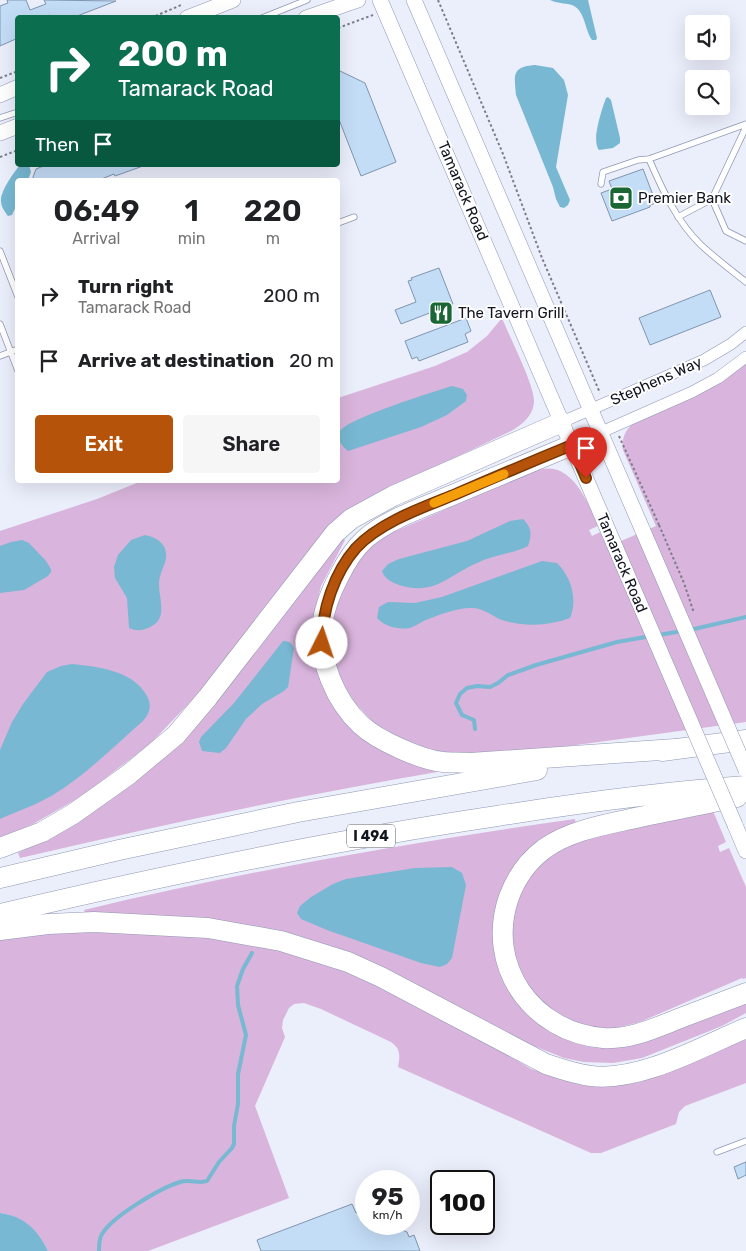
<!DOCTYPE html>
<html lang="en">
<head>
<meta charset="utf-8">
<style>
	:root { --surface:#fff; --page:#f6f6f6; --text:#202124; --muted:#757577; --accent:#b45309 }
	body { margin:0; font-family:Rubik,sans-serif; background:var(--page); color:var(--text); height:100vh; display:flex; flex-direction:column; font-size:19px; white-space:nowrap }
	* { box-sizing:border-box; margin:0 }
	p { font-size:16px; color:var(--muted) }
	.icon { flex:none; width:28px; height:28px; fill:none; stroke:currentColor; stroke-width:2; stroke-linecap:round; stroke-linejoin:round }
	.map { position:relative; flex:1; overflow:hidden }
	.panel { position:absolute; left:15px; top:178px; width:325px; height:305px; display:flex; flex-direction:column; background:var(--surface); border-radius:5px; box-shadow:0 5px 20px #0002 }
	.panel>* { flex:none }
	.guide { position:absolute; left:15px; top:15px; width:325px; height:152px; border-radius:5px; box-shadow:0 5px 20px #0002; background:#0b6e4f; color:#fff; overflow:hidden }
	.fabs { position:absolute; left:685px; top:15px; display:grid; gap:10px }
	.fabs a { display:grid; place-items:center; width:45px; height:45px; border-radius:5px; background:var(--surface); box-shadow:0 5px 20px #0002; font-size:25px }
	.speed { position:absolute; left:355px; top:1170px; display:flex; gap:10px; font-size:25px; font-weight:700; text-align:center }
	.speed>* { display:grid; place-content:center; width:65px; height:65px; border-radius:50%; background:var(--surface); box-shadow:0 5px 20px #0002; line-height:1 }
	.speed small { font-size:12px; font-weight:400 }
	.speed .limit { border:2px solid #111; border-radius:8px; background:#fff; color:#111 }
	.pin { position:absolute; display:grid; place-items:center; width:42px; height:42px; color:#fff; margin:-51px -21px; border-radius:50% 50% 50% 0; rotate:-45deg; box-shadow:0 0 5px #0007 }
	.pin .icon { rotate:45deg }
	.me { position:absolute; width:55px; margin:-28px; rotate:4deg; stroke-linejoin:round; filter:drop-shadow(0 0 4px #0008) }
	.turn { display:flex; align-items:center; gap:18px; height:105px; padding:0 20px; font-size:22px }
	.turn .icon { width:65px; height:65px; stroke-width:2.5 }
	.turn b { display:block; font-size:35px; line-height:42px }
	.then { display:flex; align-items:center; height:48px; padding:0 20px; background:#0003; gap:10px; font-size:19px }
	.eta { display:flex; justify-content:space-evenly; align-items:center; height:85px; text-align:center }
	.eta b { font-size:30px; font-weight:600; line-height:35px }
	.cta { display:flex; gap:10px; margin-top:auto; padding:10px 20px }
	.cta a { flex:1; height:58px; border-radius:5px; background:var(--accent); color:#fff; font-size:20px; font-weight:600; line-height:58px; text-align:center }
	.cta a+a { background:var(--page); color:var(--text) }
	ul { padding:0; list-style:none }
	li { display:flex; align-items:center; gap:15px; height:65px; padding:0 20px }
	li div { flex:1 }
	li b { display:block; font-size:19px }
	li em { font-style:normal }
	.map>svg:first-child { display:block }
	.green { fill:#d9b4dc }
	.water { fill:#78b8d2 }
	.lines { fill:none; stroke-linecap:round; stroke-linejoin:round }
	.stream { stroke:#78b8d2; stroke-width:4 }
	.building { fill:#c4ddf7; stroke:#7f96ae }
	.lane-casing { stroke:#9097b4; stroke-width:7 }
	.street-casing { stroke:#9097b4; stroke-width:12 }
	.secondary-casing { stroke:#9097b4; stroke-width:16 }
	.highway-casing { stroke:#9097b4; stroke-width:21 }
	.path { stroke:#7b7e8a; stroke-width:2; stroke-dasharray:2.5 2.5; stroke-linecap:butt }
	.lane { stroke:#fff; stroke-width:5.5 }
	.street { stroke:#fff; stroke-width:11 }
	.secondary { stroke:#fff; stroke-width:15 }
	.highway { stroke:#fff; stroke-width:20 }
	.secondary-bridge-casing { stroke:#9097b4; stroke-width:16; stroke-linecap:butt }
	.path-bridge { stroke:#7b7e8a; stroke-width:2; stroke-dasharray:2.5 2.5; stroke-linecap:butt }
	.secondary-bridge { stroke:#fff; stroke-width:15 }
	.route-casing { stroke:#753606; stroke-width:12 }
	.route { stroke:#b45309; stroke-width:9 }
	.slow { stroke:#f59e0b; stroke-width:9 }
	.labels { text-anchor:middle; stroke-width:4; stroke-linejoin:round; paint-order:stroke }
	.shield { fill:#fff; stroke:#595a62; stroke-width:1 }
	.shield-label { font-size:14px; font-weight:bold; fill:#12141f }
	.street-label { font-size:15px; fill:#12141f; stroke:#fff }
	.poi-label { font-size:15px; fill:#12141f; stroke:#fff; text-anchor:start }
</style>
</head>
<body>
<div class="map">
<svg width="746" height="1251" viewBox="0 0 746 1251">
	<rect width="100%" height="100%" fill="#ebeefb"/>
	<path class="green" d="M502 318C509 336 535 386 534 402 533 415 524 423 513 430L410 479 314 544 196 696 150 744 82 796 33 824 0 838V531L97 499 144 480H338V398L435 366 467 352 487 336Z
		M746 364V722L510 754 473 755 443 752 423 747 399 737 374 723 355 703 343 684 334 662 330 629 348 568 382 537 527 474C536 471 544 467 554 469 577 474 590 507 598 526L589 530 592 536 600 532 607 547 656 526 623 450C621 438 626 429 635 422L724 380Z
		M341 536 345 540 321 586 313 620 330 693 443 771C301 795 160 825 20 858L18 853 37 843 116 792Z
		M713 811 726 842 718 846 720 852 729 848 746 887V978L743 979 742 978 640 1022 616 1028H600L581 1025 553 1012 524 983 510 941 516 896 540 863 574 841Z
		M575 819 576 825 539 845 496 949 577 1042 746 1003V1013L722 1026 642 1058 613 1063 584 1062 564 1058 502 1033 358 963 86 915 84 910C246 871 410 842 575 819Z
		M98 929 254 942 345 969 480 1038 531 1069 572 1082 623 1085 640 1082 666 1073 746 1039V1083L685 1106 679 1112 676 1124 601 1153H591L398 1067C400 1056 401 1049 391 1042L321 1009 304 1003 294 1004 289 1008 283 1020 282 1028 285 1037 255 1106 289 1198 148 1251H48C37 1230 23 1216 0 1213V936Z"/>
	<path class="water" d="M550 0H588L597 38 596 40H592C585 30 585 12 574 6 569 3 558 4 550 0Z
		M535 65 553 68 564 80 568 95 556 167 570 200 568 205 564 208 560 207 556 199 553 187 516 95C514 74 512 67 535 65Z
		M608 97 611 100 620 138V143L613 148 599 150C591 141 602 109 606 98Z
		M20 165H29L31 172 28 180H18L17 204 12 215 8 216C5 212 1 207 1 201 0 192 14 172 20 165Z
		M452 386 463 389 467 395 466 401 447 415 421 427 348 451C342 446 336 439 340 431 349 418 433 392 452 386Z
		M523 519C532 528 532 534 528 546 512 554 493 555 477 563 447 576 435 596 399 585 391 582 385 579 382 571L388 564 399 559 467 541 510 521Z
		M145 535C156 537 168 544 166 558 165 566 159 574 159 584 159 601 169 620 148 628 141 631 136 631 129 628L127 598 115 578 114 567 118 555 131 540Z
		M22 540 29 543 46 561 51 569V572L48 576 24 590 0 593V546L11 542Z
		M542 561 557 563C571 576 578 600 570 618 548 626 525 627 502 620 492 616 482 607 470 608 456 608 439 615 426 620 420 622 415 627 409 628 398 630 384 626 377 618L379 607 388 602 415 603 442 597Z
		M283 641C289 641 291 642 294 648L288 687 284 691 262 704 246 719 226 748 220 753 202 751 199 742 201 737 234 703Z
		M72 664C98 667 133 670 147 696 152 705 150 713 143 721 114 746 86 775 53 795 36 805 18 811 0 819V750L12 722 23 704 47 672 61 666Z
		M452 867 462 873 466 885 452 958 447 964 440 967 421 963 327 930 301 919 297 913 300 906 311 897 333 884 346 879 415 868Z
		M0 1213C24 1216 38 1230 48 1251H0Z"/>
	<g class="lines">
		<path class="stream" d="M690 630 746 617
			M658 635 683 631
			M475 729 474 720 462 715 456 703 460 694 467 688 477 686 490 687 498 683 508 675 536 665 617 642 651 636
			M99 1251C99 1246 99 1241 101 1236 110 1217 161 1188 180 1182 190 1179 199 1184 207 1181L219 1162 232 1148 234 1144V1126L238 1104V1074L246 1035 238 1005 237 986 243 969 252 953"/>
	</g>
	<path class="building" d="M7 0H26L30 10 46 4 44 0 116 1 72 18H51L50 15 42 18H18V38L0 46V6L8 3Z
		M338 70 365 83 396 162 361 176 338 117Z
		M46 165H143V166L115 176 114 174 99 180H32L36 169Z
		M643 169 656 203 650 205V207L612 221 601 193 612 189 609 181Z
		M439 268 453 304 401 324 395 310 416 302 408 281 412 280 411 278Z
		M710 290 721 317 650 345 639 318Z
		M466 318 471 331 465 334 468 342 419 361 417 357 412 359 405 341Z
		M746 1162V1175L738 1179 734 1167Z
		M352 1204 356 1213 360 1211 366 1214V1224H389L407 1232 409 1237 414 1235 420 1251H261L257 1240Z"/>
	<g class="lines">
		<g class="lane-casing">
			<path id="lane" d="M262 18 307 0
				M0 118 18 112
				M649 159C662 189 677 222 701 245 715 258 731 270 746 282
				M601 184 603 172 638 160 649 159 746 124
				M712 199 746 127
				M678 217 712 199 726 231 746 241
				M338 223 354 217
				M0 251 18 297
				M0 324 18 371
				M0 356 18 349
				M717 1152 746 1141"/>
		</g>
		<g class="street-casing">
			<path id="street" d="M562 422 704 360 731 344 746 332
				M572 445 692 392 718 378 746 357"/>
		</g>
		<g class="secondary-casing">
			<path id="secondary" d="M380 0 614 544
				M414 0 643 531
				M187 18 233 0
				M306 18 358 0
				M0 95 18 87
				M0 133 18 126
				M735 825 746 851"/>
		</g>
		<g class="highway-casing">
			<path id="highway" d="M572 445C531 462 490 479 450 496 422 508 388 519 365 539 354 549 346 562 339 576 331 591 324 609 322 626 318 660 336 702 361 725 377 740 421 760 443 762 452 763 461 762 470 763L675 749
				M662 751 746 740
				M737 797C700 805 662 812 626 820 598 826 568 832 544 849 528 861 516 878 509 897 485 965 532 1032 603 1038 631 1040 657 1027 683 1017 704 1009 725 1001 746 993
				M0 848 42 832 73 814 128 775 176 735 208 697 335 533 351 519 393 496 562 422
				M0 878 119 850 298 812 537 770
				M0 914C165 875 329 841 497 816 579 803 662 792 746 786
				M0 930 48 924 94 922 208 928 281 941 348 962 381 977 546 1064C561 1069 575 1074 591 1076 640 1082 701 1047 746 1028"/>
		</g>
		<path class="path" d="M438 0 503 154 542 258 600 393
			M151 18 181 5
			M338 28 373 15
			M0 78 18 71
			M0 157 18 150
			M619 436 659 525"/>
		<use href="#lane" class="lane"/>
		<use href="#street" class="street"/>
		<use href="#secondary" class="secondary"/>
		<use href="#highway" class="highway"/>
		<g class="secondary-bridge-casing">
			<path id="secondary-bridge" d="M643 531 746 770
				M614 544 735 825"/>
		</g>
		<path class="path-bridge" d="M659 525 684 583 694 613"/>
		<use href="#secondary-bridge" class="secondary-bridge"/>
	</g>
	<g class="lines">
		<g class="route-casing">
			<path id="route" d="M322 643C322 610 334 573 356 548 380 522 424 507 456 494 495 477 533 461 572 445L586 478"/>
		</g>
		<use href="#route" class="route"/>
		<path class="slow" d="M434 503 504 474"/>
	</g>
	<defs>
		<g id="bank-square" transform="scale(1.25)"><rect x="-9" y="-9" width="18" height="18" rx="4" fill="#1a6634" stroke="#fff"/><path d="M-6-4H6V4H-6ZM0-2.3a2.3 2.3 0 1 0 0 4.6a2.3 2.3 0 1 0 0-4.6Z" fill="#fff"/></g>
		<g id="restaurant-square" transform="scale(1.25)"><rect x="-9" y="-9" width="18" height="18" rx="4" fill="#1a6634" stroke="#fff"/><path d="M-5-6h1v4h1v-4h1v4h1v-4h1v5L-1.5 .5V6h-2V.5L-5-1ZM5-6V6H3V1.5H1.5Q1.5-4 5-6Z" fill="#fff"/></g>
	</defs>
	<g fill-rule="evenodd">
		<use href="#bank-square" x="621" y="198"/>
		<use href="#restaurant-square" x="441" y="313"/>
	</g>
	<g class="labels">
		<rect class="shield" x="347" y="824.5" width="48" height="23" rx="4"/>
		<g class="shield-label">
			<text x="371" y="841">I 494</text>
		</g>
		<g class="street-label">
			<text transform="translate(463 191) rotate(67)" y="5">Tamarack Road</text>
			<text transform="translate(656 381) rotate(-24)" y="5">Stephens Way</text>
			<text transform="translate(622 563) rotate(67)" y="5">Tamarack Road</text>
		</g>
		<g class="poi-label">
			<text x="638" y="203">Premier Bank</text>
			<text x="458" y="318">The Tavern Grill</text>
		</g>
	</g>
</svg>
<div class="fabs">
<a><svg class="icon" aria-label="sound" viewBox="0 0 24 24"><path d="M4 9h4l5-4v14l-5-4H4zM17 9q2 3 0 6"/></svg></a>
<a><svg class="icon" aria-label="search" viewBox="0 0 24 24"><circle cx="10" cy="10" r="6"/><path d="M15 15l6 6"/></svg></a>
</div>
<div class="speed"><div>95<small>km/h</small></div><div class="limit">100</div></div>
<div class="pin" style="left:586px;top:478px;background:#d93025"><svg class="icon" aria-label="arrive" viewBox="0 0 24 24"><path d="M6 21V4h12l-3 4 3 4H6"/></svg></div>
<svg class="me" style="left:322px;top:643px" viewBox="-20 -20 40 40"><circle r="19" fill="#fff"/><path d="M0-13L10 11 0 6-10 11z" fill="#b45309"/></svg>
<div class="guide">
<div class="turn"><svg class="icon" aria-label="right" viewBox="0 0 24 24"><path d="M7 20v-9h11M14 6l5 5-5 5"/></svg><div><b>200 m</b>Tamarack Road</div></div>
<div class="then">Then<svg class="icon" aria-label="arrive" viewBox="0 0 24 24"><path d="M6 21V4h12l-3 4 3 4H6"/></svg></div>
</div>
<section class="panel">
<div class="eta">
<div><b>06:49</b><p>Arrival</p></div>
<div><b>1</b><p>min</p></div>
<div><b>220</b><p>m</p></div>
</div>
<ul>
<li><svg class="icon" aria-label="right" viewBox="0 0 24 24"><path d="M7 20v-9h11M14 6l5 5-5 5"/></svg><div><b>Turn right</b><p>Tamarack Road</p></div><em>200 m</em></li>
<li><svg class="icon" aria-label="arrive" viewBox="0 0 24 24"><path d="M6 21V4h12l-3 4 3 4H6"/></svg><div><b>Arrive at destination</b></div><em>20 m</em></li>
</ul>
<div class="cta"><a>Exit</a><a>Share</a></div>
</section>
</div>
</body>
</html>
